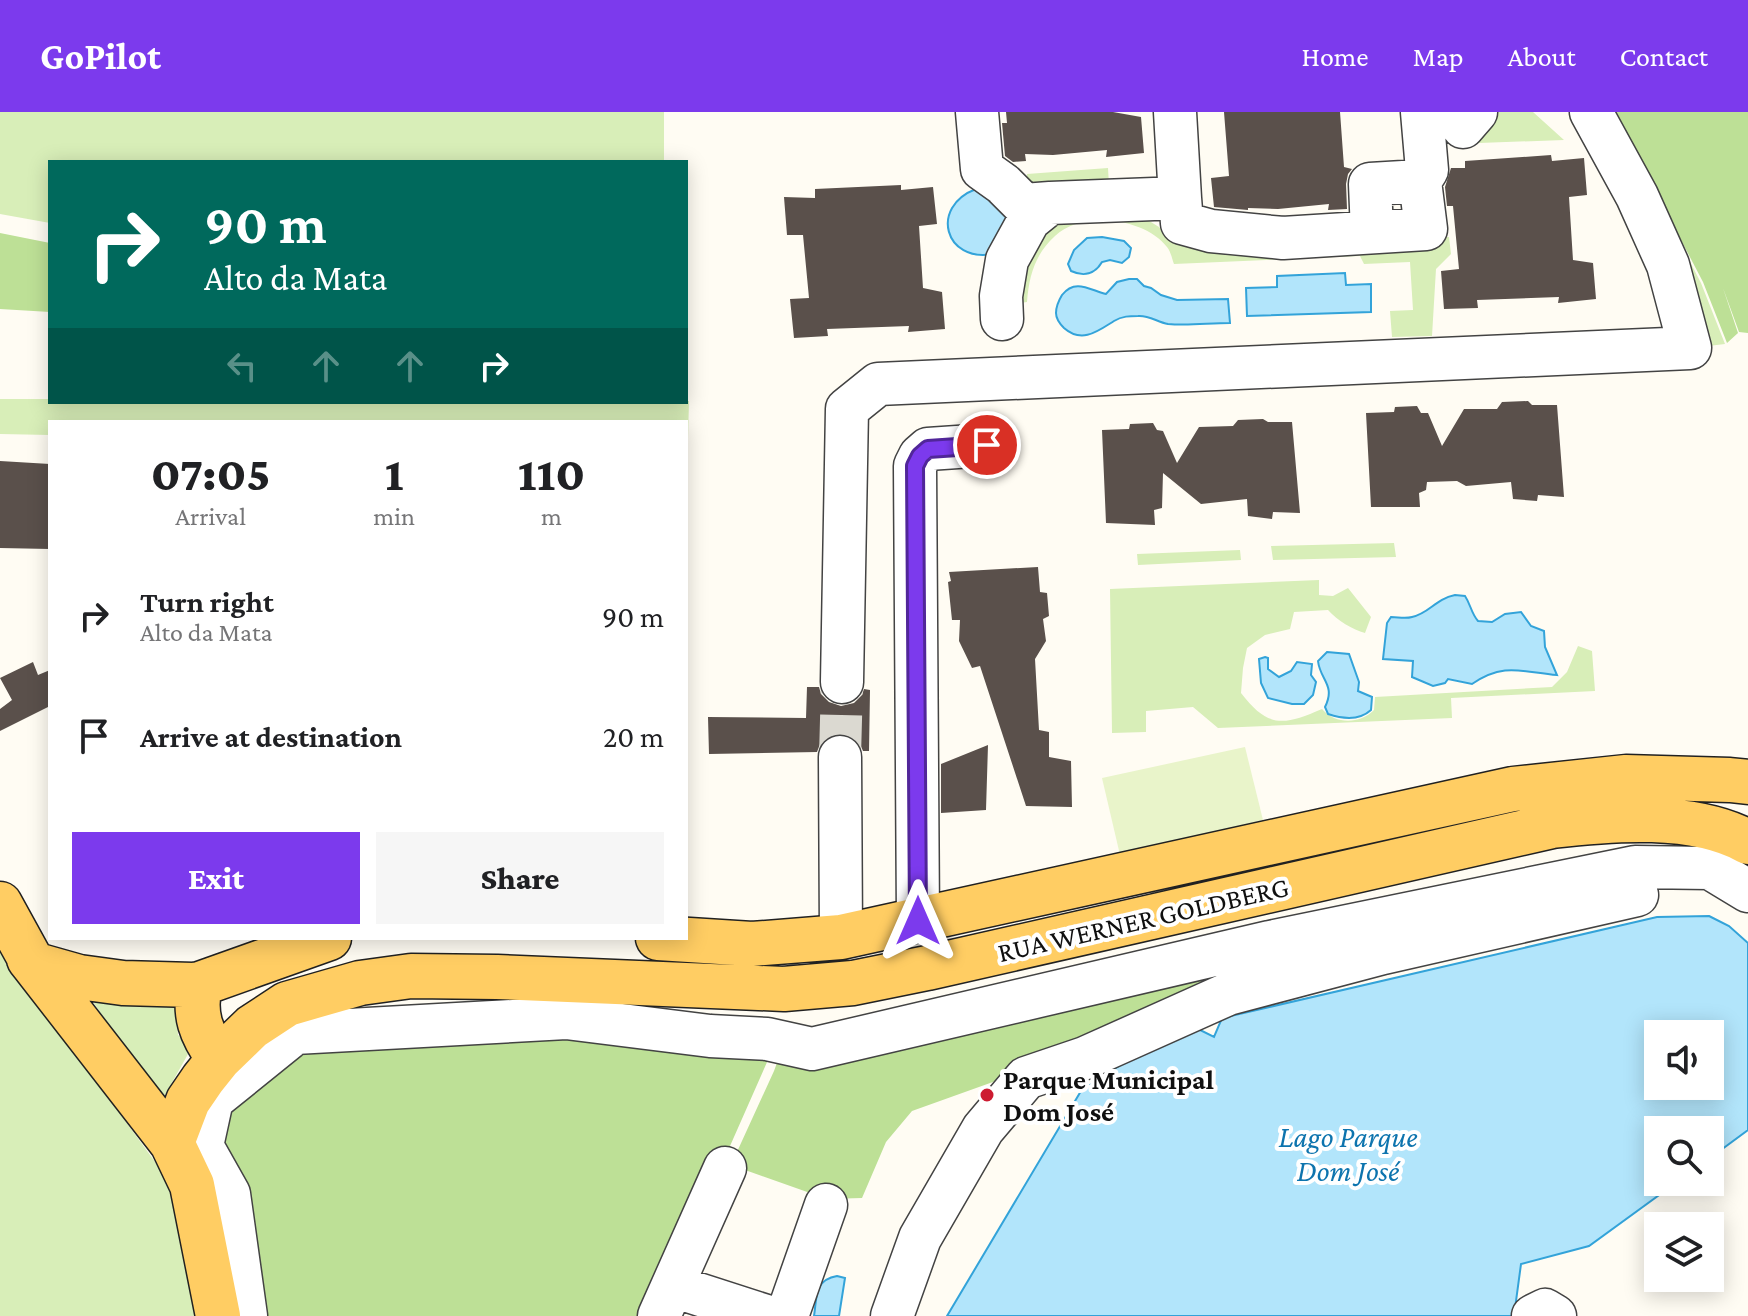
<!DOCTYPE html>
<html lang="en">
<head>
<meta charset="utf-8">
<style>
	:root { --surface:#fff; --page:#f6f6f6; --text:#202124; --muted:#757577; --accent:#7c3aed }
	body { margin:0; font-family:"Crimson Pro",serif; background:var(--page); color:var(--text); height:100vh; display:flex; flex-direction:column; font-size:30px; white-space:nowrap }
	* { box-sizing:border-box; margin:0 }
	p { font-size:26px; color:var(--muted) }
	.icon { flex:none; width:44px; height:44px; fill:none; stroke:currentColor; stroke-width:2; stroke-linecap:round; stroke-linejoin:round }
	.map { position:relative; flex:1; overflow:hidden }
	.details { position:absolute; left:48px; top:308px; width:640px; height:520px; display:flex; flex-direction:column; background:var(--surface); border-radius:0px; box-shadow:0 4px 20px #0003 }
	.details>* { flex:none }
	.top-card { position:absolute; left:48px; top:48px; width:640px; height:244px; border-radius:0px; box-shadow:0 4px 20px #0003; background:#00695c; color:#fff; overflow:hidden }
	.controls { position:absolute; left:1644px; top:908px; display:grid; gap:16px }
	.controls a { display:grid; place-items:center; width:80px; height:80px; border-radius:0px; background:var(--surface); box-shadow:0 4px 20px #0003; font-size:40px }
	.pin { position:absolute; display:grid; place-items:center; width:68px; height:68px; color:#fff; margin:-34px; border:4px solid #fff; border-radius:50%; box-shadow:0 2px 8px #0007 }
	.me { position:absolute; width:88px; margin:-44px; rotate:0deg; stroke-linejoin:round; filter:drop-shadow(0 0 6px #0008) }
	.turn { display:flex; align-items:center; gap:28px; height:168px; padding:0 24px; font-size:36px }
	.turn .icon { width:104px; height:104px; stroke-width:2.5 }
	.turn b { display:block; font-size:56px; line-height:68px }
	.lanes { display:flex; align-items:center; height:76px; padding:0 24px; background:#0003; justify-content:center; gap:40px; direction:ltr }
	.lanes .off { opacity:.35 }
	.eta { display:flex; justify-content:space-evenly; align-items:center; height:136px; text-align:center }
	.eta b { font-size:48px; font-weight:800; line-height:56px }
	.action { display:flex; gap:16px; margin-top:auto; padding:16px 24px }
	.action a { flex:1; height:92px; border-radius:0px; background:var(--accent); color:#fff; font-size:32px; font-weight:800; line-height:92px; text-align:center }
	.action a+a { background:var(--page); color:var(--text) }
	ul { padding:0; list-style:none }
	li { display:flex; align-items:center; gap:24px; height:120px; padding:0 24px }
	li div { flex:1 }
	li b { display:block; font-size:30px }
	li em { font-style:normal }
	header { display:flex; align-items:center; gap:48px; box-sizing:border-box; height:112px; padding:0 40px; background:var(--accent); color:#fff }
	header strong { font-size:38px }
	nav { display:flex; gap:44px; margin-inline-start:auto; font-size:28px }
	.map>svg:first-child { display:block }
	.green { fill:#d8eeb8 }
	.forest { fill:#bde096 }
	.pitch { fill:#e9f4ca }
	.water { fill:#b2e5fb; stroke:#33a3d9; stroke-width:2; fill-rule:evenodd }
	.building { fill:#5a504b }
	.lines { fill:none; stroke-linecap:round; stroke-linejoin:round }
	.minor-tunnel { stroke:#dbd9d1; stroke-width:42; stroke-dasharray:42 21; stroke-linecap:butt }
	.minor-casing { stroke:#434343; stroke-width:45 }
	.major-casing { stroke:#212121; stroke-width:47 }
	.minor { stroke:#fff; stroke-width:42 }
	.major { stroke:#ffcd63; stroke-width:44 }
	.route-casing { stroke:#51269a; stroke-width:20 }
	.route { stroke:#7c3aed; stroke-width:14 }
	.poi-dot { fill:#cd1b31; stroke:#fff; stroke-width:3 }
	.labels { text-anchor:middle; stroke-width:8; stroke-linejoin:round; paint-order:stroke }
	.street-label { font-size:28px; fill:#101010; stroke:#fff }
	.poi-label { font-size:28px; font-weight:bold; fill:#101010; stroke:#fff; text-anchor:start }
	.water-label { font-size:30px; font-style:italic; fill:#0d74ae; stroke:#fff }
</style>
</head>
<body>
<header>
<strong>GoPilot</strong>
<nav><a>Home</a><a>Map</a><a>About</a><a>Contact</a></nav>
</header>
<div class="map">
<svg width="1748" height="1204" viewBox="0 0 1748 1204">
	<rect width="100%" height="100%" fill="#fffcf3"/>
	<path class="green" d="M0 0H664V50H50V111L0 102Z
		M1479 0H1533L1564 28 1452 32Z
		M1108 56 1109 73 1027 79V62Z
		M1133 99 1159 115 1179 133 1449 125 1451 142 1436 157 1432 224 1392 225 1390 199 1413 198 1410 150 1364 152 1360 144 1174 152C1172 147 1171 140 1167 135 1145 106 1082 98 1055 124 1035 142 1029 164 1027 190L1014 192 1025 147 1042 123 1065 104Z
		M1672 115 1701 171 1725 232 1692 236Z
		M0 287H50V290L689 289 688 327H686V310H50V323L0 322Z
		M1394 431 1396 445 1273 448 1271 434Z
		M1240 438 1241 448 1138 453 1137 442Z
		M1319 468V483L1333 484 1348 476 1371 505 1365 521C1353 518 1337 508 1328 498L1294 500 1290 517 1265 523 1247 536 1243 556 1241 581C1268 616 1283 614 1322 597 1336 613 1360 612 1374 598L1375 585 1552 575 1567 560 1578 534 1592 539 1595 579 1451 586 1452 606 1218 616 1193 595 1146 599V620L1112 621 1110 477Z
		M0 831 102 977 185 1091 202 1204H0Z
		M89 884 176 892 178 923 192 935 161 990Z"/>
	<path class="forest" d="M1614 0H1748V221L1739 220 1723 176 1738 221 1727 231 1703 170Z
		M0 121 50 131V200L0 197Z
		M1626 765 1026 958 912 999 886 1030 862 1086 827 1087 731 1053 774 959 782 937Z
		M566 910 775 932 655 1204H250L215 991 297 926Z"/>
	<path class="pitch" d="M1245 635 1263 708 1120 743 1102 666Z"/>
	<path class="water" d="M976 77 1013 99 993 142C945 151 929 95 976 77Z
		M1102 125 1124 129 1131 136 1129 145 1122 151 1110 148 1102 150C1095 162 1084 165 1071 159L1068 152 1074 138 1087 126Z
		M1345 161 1346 173 1371 172V200L1247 204 1246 176 1277 175V164Z
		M1129 167H1137L1144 174 1151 176 1161 183 1177 188 1228 187 1230 211C1209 211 1188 214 1168 212 1157 210 1149 203 1138 204 1130 204 1122 204 1114 209 1098 219 1082 232 1064 216 1060 212 1056 207 1056 201 1056 195 1059 188 1062 183 1075 166 1090 178 1106 182L1117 170Z
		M1455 483 1465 484C1471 493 1471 501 1478 509L1492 510 1505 502 1521 500 1531 514 1544 519 1545 535 1557 563C1522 560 1504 550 1472 572L1448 567 1445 571 1433 574 1412 565 1413 549 1383 547 1387 511 1391 505C1398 505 1405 507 1412 505 1430 501 1435 487 1455 483Z
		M1327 540 1349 542 1359 570 1358 579 1372 585 1371 598C1359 609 1343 607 1328 602L1325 595C1336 573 1320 568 1318 549Z
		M1265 545 1268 546V557L1279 565 1291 559 1297 550 1312 552 1311 563 1316 570 1313 583 1304 592H1292L1268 586 1261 571 1259 547Z
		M1709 804 1729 814 1748 831V1018L1710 1046V1018H1658V1070H1677L1589 1134 1521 1152 1514 1204H947L1081 979 1134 944 1190 913 1214 925 1222 906 1657 805ZM1658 922H1710V974H1658Z
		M837 1164 845 1166 839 1204H814C817 1185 814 1168 837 1164Z"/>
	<path class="building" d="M1006 0H1113L1141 5 1144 41 1106 45 1107 38 1053 43 1025 42 1026 49 1013 50 1005 44 1002 11H1007Z
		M1224 0H1340L1344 55 1352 57 1348 62 1346 72 1347 97 1328 98 1329 92 1278 97 1248 96V98L1214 95 1211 66 1229 64Z
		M1551 43 1552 49 1584 46 1587 83 1569 85 1573 148 1593 151 1596 187 1558 191 1559 185 1477 188 1478 196 1444 197 1441 159 1459 157 1453 94H1447L1445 75 1451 56H1465V49Z
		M901 73V78L933 75 937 112 919 114 923 176 942 180 945 217 908 220 909 214 827 217 828 224 794 226 790 187 809 186 803 123H787L784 85 815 86V77Z
		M1528 289 1532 293H1557L1564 385 1538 383 1537 389 1513 387 1511 370 1466 374 1457 369 1427 370 1426 378 1419 381 1420 395H1371L1366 301 1394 300 1395 295 1417 294 1421 301H1428L1442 334 1464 297H1497L1502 290Z
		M1263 307 1268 310H1292L1300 401 1273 400 1272 407 1248 404 1247 387 1201 392 1163 361 1162 396 1154 398 1155 413 1106 411 1102 318 1129 317 1130 312 1153 311 1157 318 1163 319 1177 351 1199 315 1233 314 1238 308Z
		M0 349 50 352V437L0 436Z
		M1038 455 1040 480 1047 481 1049 504 1043 507 1046 529 1035 547 1039 618 1049 620V645L1071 649 1072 695 1026 694 980 554 972 556 959 529 960 508H952L948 470 951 469 949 460Z
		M33 550 38 563 50 558V594L0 619V597L12 588 0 566Z
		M807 575H819L821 582 829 590 841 594 854 591 862 583 864 577 870 578 869 639H863L860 632 852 625 839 621 827 625 820 632 817 640 709 642 708 605 806 606Z
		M988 633 986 698 941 701V652Z"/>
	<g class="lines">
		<path class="minor-tunnel" d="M840 645 842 570"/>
		<g class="minor-casing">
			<path id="minor" d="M977 0 982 57 1003 72 1024 93 1050 91
				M1460 0 1463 15 1476 0
				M1180 86 1182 111 1211 119 1283 126 1426 117 1420 69 1427 58 1422 0
				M1372 120 1370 72 1420 69
				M1002 207 1001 184 1007 148 1029 108 1050 91 1180 86 1175 0
				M842 570 847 297 878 272 1690 236 1668 153 1637 84 1591 0
				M840 645 841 825
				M918 809 915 354 920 344 928 337 987 333
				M673 1174 766 1204
				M246 1204 229 1082 202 1034 212 988 295 921 566 906 710 924 767 927 812 937 1270 830 1635 755 1710 756 1748 779
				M659 1204 725 1056
				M787 1204 826 1093
				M892 1204 920 1126 983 1017 1026 966 1085 946 1228 882 1383 841 1637 783
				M1533 1204 1545 1198 1555 1204"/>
		</g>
		<g class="major-casing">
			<path id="major" d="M0 792 33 852 172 1031 192 1073 218 1204
				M658 826 752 832 841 825 1513 677 1626 665 1730 668 1748 670
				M29 847 33 852 79 865 123 871 193 873 200 872 329 826
				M200 872C193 903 201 922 219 947
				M172 1031 188 989 203 967 219 947 252 915 287 892 360 871 411 864 497 865 784 877 853 871 927 856 1552 714C1612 707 1694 700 1748 730"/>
		</g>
		<use href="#minor" class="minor"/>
		<use href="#major" class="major"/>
	</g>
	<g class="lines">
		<g class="route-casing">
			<path id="route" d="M918 809 915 354 920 344 928 337 987 333"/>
		</g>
		<use href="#route" class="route"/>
	</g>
	<circle class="poi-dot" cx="987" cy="983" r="8"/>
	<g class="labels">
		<g class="street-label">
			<text transform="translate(1143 807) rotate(-13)" y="10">RUA WERNER GOLDBERG</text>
		</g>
		<g class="poi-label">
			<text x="1003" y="977">Parque Municipal<tspan x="1003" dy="32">Dom José</tspan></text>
		</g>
		<g class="water-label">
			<text x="1348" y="1035">Lago Parque<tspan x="1348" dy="34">Dom José</tspan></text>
		</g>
	</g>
</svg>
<div class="controls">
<a><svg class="icon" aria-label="sound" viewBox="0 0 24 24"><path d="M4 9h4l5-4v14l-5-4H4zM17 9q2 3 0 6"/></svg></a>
<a><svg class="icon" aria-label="search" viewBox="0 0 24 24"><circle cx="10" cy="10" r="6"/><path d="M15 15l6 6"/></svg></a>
<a><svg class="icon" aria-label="layers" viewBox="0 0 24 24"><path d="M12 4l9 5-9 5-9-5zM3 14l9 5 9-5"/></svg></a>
</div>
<div class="pin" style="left:987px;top:333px;background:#d93025"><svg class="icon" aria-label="arrive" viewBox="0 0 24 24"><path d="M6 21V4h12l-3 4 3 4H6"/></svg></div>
<svg class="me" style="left:918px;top:809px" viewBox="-20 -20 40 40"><path d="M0-17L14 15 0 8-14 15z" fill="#7c3aed" stroke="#fff" stroke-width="4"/></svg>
<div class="top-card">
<div class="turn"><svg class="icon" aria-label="right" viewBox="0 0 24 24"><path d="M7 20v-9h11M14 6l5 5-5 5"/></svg><div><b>90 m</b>Alto da Mata</div></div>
<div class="lanes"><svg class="icon off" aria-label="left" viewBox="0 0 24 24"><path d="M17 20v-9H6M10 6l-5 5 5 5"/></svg><svg class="icon off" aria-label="ahead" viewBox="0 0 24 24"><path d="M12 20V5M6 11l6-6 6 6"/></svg><svg class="icon off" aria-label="ahead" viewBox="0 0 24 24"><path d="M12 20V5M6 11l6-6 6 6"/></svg><svg class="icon" aria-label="right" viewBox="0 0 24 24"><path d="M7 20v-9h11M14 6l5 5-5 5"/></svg></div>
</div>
<section class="details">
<div class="eta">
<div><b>07:05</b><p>Arrival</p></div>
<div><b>1</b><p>min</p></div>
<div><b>110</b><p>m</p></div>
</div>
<ul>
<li><svg class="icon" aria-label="right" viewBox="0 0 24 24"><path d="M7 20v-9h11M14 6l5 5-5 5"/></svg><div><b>Turn right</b><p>Alto da Mata</p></div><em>90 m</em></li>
<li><svg class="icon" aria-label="arrive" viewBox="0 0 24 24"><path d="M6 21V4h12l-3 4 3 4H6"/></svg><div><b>Arrive at destination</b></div><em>20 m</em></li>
</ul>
<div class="action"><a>Exit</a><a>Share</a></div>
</section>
</div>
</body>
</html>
